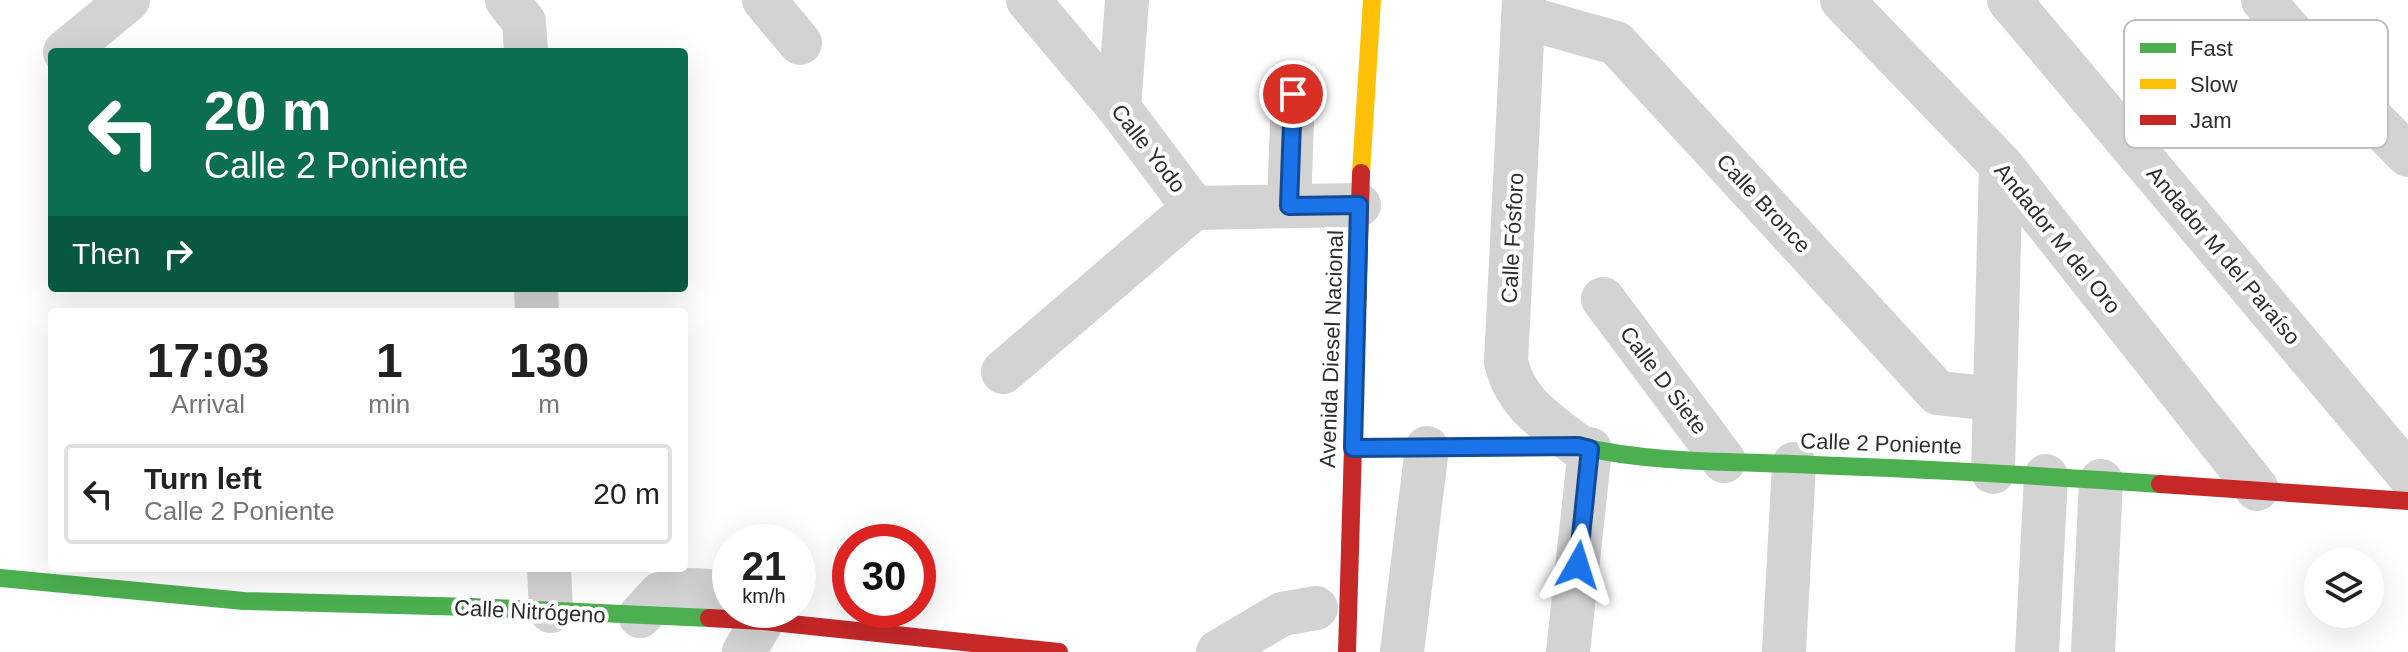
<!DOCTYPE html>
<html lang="en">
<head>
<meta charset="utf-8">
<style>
	:root { --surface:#fff; --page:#f2f2f2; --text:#222; --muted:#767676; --line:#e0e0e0 }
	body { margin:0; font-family:Arial,sans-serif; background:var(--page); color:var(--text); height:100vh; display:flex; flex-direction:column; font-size:30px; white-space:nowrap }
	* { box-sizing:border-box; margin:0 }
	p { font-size:26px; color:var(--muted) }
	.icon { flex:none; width:44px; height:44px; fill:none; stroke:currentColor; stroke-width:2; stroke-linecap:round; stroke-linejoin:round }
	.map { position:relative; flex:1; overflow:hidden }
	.sheet { position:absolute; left:48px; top:308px; width:640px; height:264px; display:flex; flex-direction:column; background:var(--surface); border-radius:8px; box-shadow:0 8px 32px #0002 }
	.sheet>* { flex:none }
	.banner { position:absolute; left:48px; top:48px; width:640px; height:244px; border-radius:8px; box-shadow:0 8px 32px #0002; background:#0b6e4f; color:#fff; overflow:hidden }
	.tools { position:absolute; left:2304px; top:548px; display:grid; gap:16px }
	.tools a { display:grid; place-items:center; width:80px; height:80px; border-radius:50%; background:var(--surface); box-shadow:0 8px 32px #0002; font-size:40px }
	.speed { position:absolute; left:712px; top:524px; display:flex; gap:16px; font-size:40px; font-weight:700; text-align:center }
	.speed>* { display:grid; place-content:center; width:104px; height:104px; border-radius:50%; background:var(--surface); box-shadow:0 8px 32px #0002; line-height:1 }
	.speed small { font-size:20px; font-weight:400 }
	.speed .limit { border:12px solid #d22; background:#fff; color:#111 }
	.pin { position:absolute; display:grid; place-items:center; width:68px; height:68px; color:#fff; margin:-34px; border:4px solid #fff; border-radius:50%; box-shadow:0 2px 8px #0007 }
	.me { position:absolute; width:88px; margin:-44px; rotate:6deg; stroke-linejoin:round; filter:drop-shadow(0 0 6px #0008) }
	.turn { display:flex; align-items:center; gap:28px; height:168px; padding:0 24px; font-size:36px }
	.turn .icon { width:104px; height:104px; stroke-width:2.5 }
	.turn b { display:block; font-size:56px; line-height:68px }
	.then { display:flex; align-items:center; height:76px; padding:0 24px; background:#0003; gap:16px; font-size:30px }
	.eta { display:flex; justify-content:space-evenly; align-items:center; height:136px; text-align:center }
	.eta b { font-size:48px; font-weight:700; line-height:56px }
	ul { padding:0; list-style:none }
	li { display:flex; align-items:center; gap:24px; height:100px; margin:0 16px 12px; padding:0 8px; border:4px solid var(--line); border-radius:8px }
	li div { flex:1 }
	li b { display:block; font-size:30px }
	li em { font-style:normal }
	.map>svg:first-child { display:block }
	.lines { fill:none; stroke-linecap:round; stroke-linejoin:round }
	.street { stroke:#d3d3d3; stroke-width:44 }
	.fast { stroke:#4caf50; stroke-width:18 }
	.slow { stroke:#ffc107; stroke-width:18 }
	.jam { stroke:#c62828; stroke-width:18 }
	.route-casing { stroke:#114b97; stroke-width:20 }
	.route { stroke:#1a73e8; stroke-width:14 }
	.labels { text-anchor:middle; stroke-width:8; stroke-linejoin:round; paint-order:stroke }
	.street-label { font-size:22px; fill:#2e2e2e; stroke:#fff }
	.key { fill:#fff; stroke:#c0c0c0; stroke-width:2 }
	.key-label { font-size:22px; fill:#2e2e2e }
</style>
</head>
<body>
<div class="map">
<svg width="2408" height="652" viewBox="0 0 2408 652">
	<rect width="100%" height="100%" fill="#fff"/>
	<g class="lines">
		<path class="street" d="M507 0 524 22 526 52
			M764 0 800 43
			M1028 0 1119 108 1194 208
			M1524 0 1506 362C1516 404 1546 421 1578 446
			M1842 0 2001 165 2257 489
			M2009 0 2408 474
			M2263 0 2320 66 2408 155
			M1523 17 1616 43 1938 393 1995 399
			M65 52 128 0
			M1119 108 1127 0
			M1289 206 1293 94
			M1194 208 1359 205
			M536 288 537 312
			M1603 299 1724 461
			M1003 372 1194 208
			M1993 472 2001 165
			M549 568 551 611
			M640 616 660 594 690 590 730 592
			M744 652 762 621V610
			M1218 652 1282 614 1316 608
			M1402 652 1427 448
			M1568 652 1590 449
			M1784 652 1794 464
			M2037 652 2046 476
			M2093 652 2101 481"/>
		<path class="fast" d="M1353 448 1578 446C1654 464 1736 461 1814 465 1929 469 2044 476 2160 484
			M0 578 244 601 472 607 709 618"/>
		<path class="slow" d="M1361 173 1372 0"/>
		<path class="jam" d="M2160 484 2408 501
			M709 618 762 621 1059 652
			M1347 652 1361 173"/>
	</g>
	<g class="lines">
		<g class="route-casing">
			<path id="route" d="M1293 94 1289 206 1359 205 1353 448 1578 446 1590 449 1578 565"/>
		</g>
		<use href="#route" class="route"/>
	</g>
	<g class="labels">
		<g class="street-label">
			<text transform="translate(1149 148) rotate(52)" y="8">Calle Yodo</text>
			<text transform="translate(1764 203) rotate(47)" y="8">Calle Bronce</text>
			<text transform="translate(1512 238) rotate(-87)" y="8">Calle Fósforo</text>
			<text transform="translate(2058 238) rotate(51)" y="8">Andador M del Oro</text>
			<text transform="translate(2224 255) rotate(50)" y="8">Andador M del Paraíso</text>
			<text transform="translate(1331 349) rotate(-88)" y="8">Avenida Diesel Nacional</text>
			<text transform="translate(1664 380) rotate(53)" y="8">Calle D Siete</text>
			<text transform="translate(1881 443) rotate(2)" y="8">Calle 2 Poniente</text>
			<text transform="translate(530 611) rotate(3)" y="8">Calle Nitrógeno</text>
		</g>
	</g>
	<rect x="2124" y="20" width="264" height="128" rx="12" class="key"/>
	<rect x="2140" y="43" width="36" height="10" fill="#4caf50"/>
	<rect x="2140" y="79" width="36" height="10" fill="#ffc107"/>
	<rect x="2140" y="115" width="36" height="10" fill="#c62828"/>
	<g class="key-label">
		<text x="2190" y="56">Fast</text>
		<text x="2190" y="92">Slow</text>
		<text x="2190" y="128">Jam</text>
	</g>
</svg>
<div class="tools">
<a><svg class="icon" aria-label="layers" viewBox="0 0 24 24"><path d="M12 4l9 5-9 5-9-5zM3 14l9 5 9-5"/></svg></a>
</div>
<div class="speed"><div>21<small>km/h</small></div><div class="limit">30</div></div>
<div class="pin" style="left:1293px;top:94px;background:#d93025"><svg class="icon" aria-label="arrive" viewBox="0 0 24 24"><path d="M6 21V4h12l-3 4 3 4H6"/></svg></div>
<svg class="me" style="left:1578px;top:565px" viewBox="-20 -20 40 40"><path d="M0-17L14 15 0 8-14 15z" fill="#1a73e8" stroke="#fff" stroke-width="4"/></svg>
<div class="banner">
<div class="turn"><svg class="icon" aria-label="left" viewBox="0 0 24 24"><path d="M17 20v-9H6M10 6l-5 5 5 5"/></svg><div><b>20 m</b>Calle 2 Poniente</div></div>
<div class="then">Then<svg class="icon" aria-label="right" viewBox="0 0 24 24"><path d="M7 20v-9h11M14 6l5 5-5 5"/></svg></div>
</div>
<section class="sheet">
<div class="eta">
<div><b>17:03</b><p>Arrival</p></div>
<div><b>1</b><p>min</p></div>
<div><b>130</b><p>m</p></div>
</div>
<ul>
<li><svg class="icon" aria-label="left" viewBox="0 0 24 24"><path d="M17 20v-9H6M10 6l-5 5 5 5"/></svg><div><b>Turn left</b><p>Calle 2 Poniente</p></div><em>20 m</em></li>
</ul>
</section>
</div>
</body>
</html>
